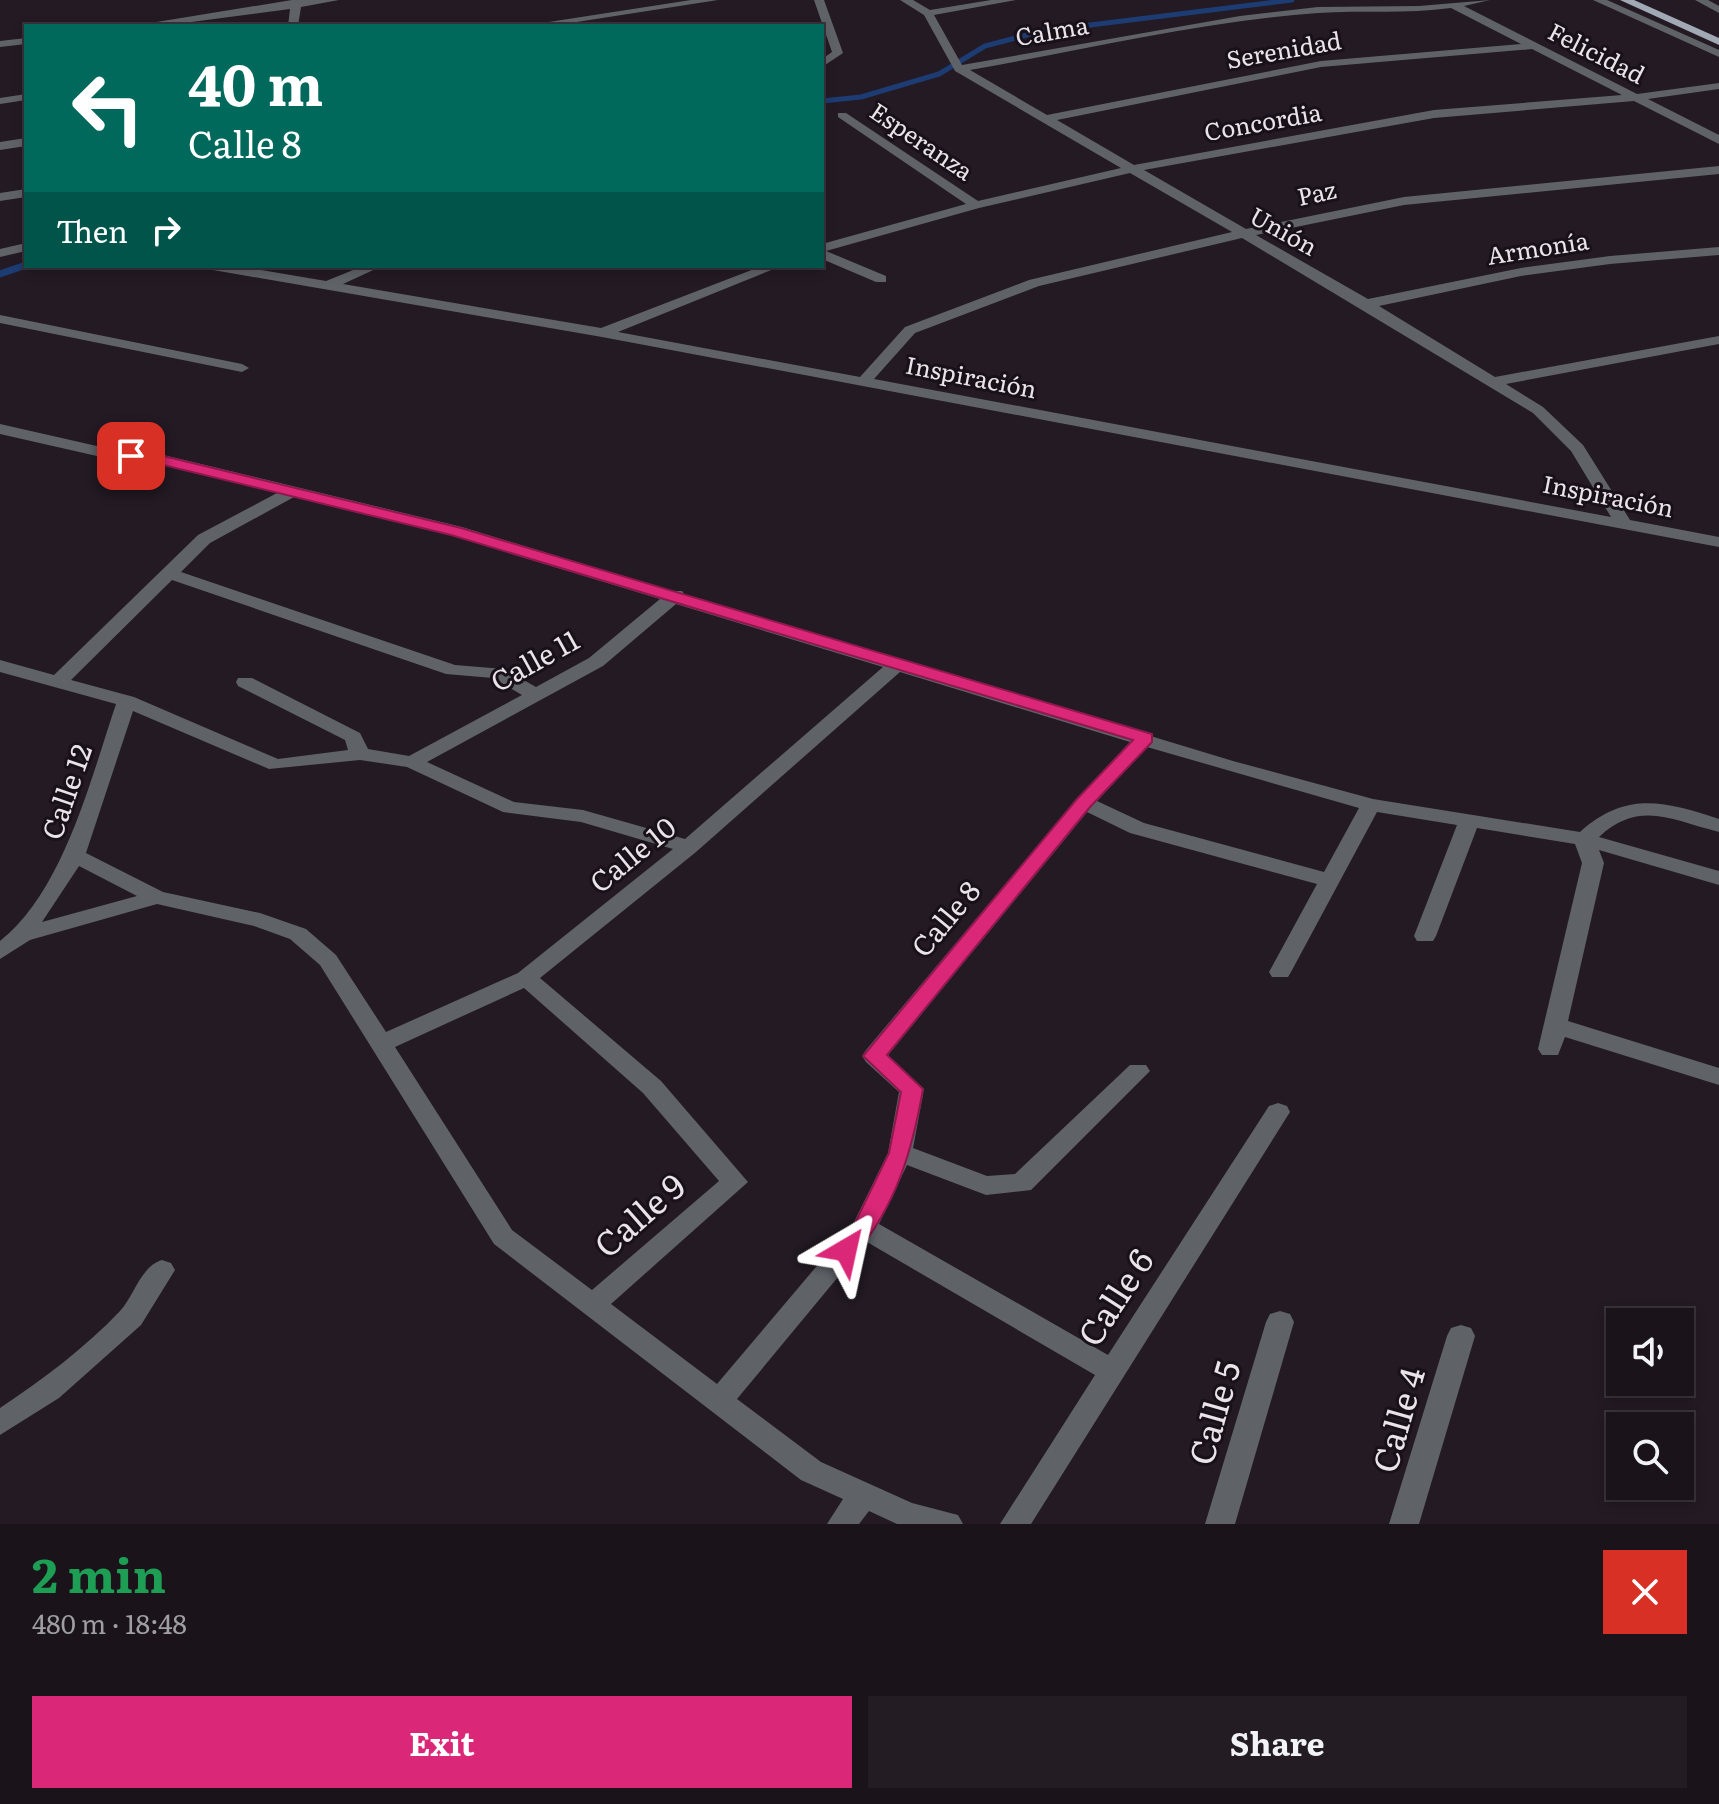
<!DOCTYPE html>
<html lang="en">
<head>
<meta charset="utf-8">
<style>
	:root { --surface:#1a141a; --page:#231d23; --text:#f1f3f6; --muted:#9f9ea2; --line:#383339; --accent:#db2777 }
	body { margin:0; font-family:Literata,serif; background:var(--page); color:var(--text); height:100vh; display:flex; flex-direction:column; font-size:30px; white-space:nowrap }
	* { box-sizing:border-box; margin:0 }
	p { font-size:26px; color:var(--muted) }
	.icon { flex:none; width:44px; height:44px; fill:none; stroke:currentColor; stroke-width:2; stroke-linecap:round; stroke-linejoin:round }
	.map { position:relative; height:1524px; overflow:hidden }
	.side { display:flex; flex-direction:column; background:var(--surface); flex:1 }
	.side>* { flex:none }
	.banner { position:absolute; left:24px; top:24px; width:800px; height:244px; border-radius:0px; box-shadow:0 4px 12px #0003,0 0 0 2px var(--line); background:#00695c; color:#fff; overflow:hidden }
	.tools { position:absolute; left:1606px; top:1308px; display:grid; gap:16px }
	.tools a { display:grid; place-items:center; width:88px; height:88px; border-radius:0px; background:var(--surface); box-shadow:0 4px 12px #0003,0 0 0 2px var(--line); font-size:40px }
	.pin { position:absolute; display:grid; place-items:center; width:68px; height:68px; color:#fff; margin:-34px; border-radius:16px; box-shadow:0 4px 12px #0006 }
	.me { position:absolute; width:88px; margin:-44px; rotate:36deg; stroke-linejoin:round; filter:drop-shadow(0 0 6px #0008) }
	.turn { display:flex; align-items:center; gap:28px; height:168px; padding:0 32px; font-size:36px }
	.turn .icon { width:104px; height:104px; stroke-width:2.5 }
	.turn b { display:block; font-size:56px; line-height:68px }
	.then { display:flex; align-items:center; height:76px; padding:0 32px; background:#0003; gap:16px; font-size:30px }
	.round { display:grid; place-items:center; flex:none; width:84px; height:84px; border-radius:0px; background:var(--page) }
	.summary { display:flex; align-items:center; justify-content:space-between; height:136px; padding:0 32px }
	h1 { font-size:48px; font-weight:700; line-height:60px; color:#1e9e55 }
	.button { display:flex; gap:16px; margin-top:auto; padding:16px 32px }
	.button a { flex:1; height:92px; border-radius:0px; background:var(--accent); color:#fff; font-size:32px; font-weight:700; line-height:92px; text-align:center }
	.button a+a { background:var(--page); color:var(--text) }
	.map>svg:first-child { display:block }
	.lines { fill:none; stroke-linecap:round; stroke-linejoin:round }
	.stream-far1 { stroke:#1c3c73; stroke-width:5 }
	.stream { stroke:#1c3c73; stroke-width:7 }
	.minor { fill:#5f6368; fill-rule:evenodd }
	.major { fill:#a1aab4; fill-rule:evenodd }
	.route { fill:#db2777; stroke:#8e194d; stroke-width:2 }
	.labels { text-anchor:middle; stroke-width:6; stroke-linejoin:round; paint-order:stroke }
	.far-street-label { font-size:24px; fill:#eae3e9; stroke:#191119 }
	.street-label { font-size:28px; fill:#eae3e9; stroke:#191119 }
	.near-street-label { font-size:34px; fill:#eae3e9; stroke:#191119 }
</style>
</head>
<body>
<div class="map">
<svg width="1719" height="1524" viewBox="0 0 1719 1524">
	<rect width="100%" height="100%" fill="#231a23"/>
	<g class="lines">
		<path class="stream-far1" d="M822 101 861 97 939 74 985 46 1042 31 1292 0"/>
		<path class="stream" d="M0 274 26 265"/>
		<path class="minor" d="M292 0H339L301 7 298 26H288L290 9 161 26H132Z
			M691 0H718L551 26H523Z
			M814 0H824L843 53 822 67V59L832 52Z
			M900 0H913L930 10 991 0H1016L934 15 962 65 1240 16 1318 7 1419 6 1490 0 1464 6 1637 94 1719 83V89L1648 99 1719 135V144L1634 101 1434 118 1144 170 1246 229 1404 197 1719 166V174L1404 205 1256 235 1368 299 1521 268 1610 256 1719 247V255L1610 264 1521 276 1379 306 1495 377 1719 336V344L1506 384 1543 407 1583 445 1630 520 1719 537V547L602 337 213 270 206 266H237L326 281 363 266H382L343 284 601 328 762 266H781L618 332 860 377 905 327 1029 280 1232 232 1130 173 979 208 826 251 886 276V282H876L822 259V244L966 204 838 117V113H846L978 201 1121 168 955 71 924 15ZM1451 8 1521 44 1321 61 1047 115 970 70C1083 50 1204 21 1318 13 1363 10 1407 14 1451 8ZM1532 49 1622 95 1434 110 1134 165 1057 120 1321 67ZM1242 238 1533 413 1571 451 1611 517 874 379 915 333 1039 286Z
			M1593 0H1607L1719 50V57Z
			M1695 0H1708L1719 6V13Z
			M26 38V44L0 47V41Z
			M26 94V100L0 104V98Z
			M26 138V146L0 150V142Z
			M26 189V197L0 201V193Z
			M26 243V251L0 257V249Z
			M0 315 242 364 249 368 242 372 0 323Z
			M0 424 110 449 151 452 462 527 671 591H682L685 595 1233 761 1373 799 1580 832C1626 791 1664 801 1719 819V832C1673 821 1640 799 1599 837L1719 871V885L1599 850 1604 863 1568 1021 1719 1068V1085L1565 1037 1558 1055H1542L1538 1049 1582 863 1575 844 1477 828 1436 936 1433 941H1417L1414 936 1457 825 1377 812 1291 972 1288 977H1272L1269 972 1317 884 1130 833 1087 812 888 1055 924 1089 913 1148 987 1176 1015 1174 1130 1065H1146L1150 1071 1031 1190 986 1195 907 1165 879 1224 1108 1355 1269 1106 1278 1103 1287 1106 1290 1112 1031 1524H1000L1095 1375 867 1242 737 1399 821 1462 912 1503 958 1515 963 1524H897L869 1511 859 1524H827L843 1499 801 1480 494 1244 320 965 290 939 254 926 157 904 30 940 0 959V941C63 892 91 778 116 704L0 672V660L54 675 198 535 277 493 151 462 110 459 0 434ZM294 497 450 535 660 599 589 658 536 687 504 669 455 665 181 572 210 543ZM172 580 446 674 493 678 522 695 409 756 368 749 360 733 252 678H238L236 682 238 686 345 740 348 750 278 759 134 697 71 680ZM676 604 883 667 685 839 583 810 514 802 427 762 603 666ZM900 672 1130 742 1077 799 866 1050 862 1056 866 1062 899 1092 888 1153 854 1222 717 1384 611 1304 748 1182 661 1081 540 978 696 852ZM133 711 269 769 360 760 407 767 503 812 581 822 673 849 518 973 386 1032 336 955 306 929 260 913 163 892 86 853ZM1147 747 1359 808 1324 872 1144 823 1097 801ZM79 866 137 896 42 922ZM524 988 643 1093 719 1181 592 1290 512 1230 395 1047Z
			M162 1260 171 1263 175 1270 141 1325 59 1398 0 1435V1408C42 1380 85 1348 120 1311 134 1296 141 1266 162 1260Z
			M1280 1311 1290 1314 1294 1322 1235 1524H1205L1266 1322 1270 1314Z
			M1461 1325 1471 1328 1475 1336 1419 1524H1389L1447 1336 1451 1328Z"/>
		<path class="major" d="M1620 0H1634L1719 38V45Z"/>
	</g>
	<path class="route" d="M131 451 151 453 461 528 1152 734V742L1090 807 887 1055 923 1089C912 1152 896 1206 854 1256H837L834 1250 855 1223 889 1153 901 1092 863 1056 1077 799 1133 740 451 535 151 462 125 459 123 456Z"/>
	<g class="labels">
		<g class="far-street-label">
			<text transform="translate(1052 32) rotate(-10)" y="8">Calma</text>
			<text transform="translate(1284 51) rotate(-10)" y="8">Serenidad</text>
			<text transform="translate(1596 54) rotate(27)" y="8">Felicidad</text>
			<text transform="translate(1263 123) rotate(-10)" y="8">Concordia</text>
			<text transform="translate(921 142) rotate(34)" y="8">Esperanza</text>
			<text transform="translate(1317 194) rotate(-12)" y="8">Paz</text>
			<text transform="translate(1283 232) rotate(29)" y="8">Unión</text>
			<text transform="translate(1538 249) rotate(-9)" y="8">Armonía</text>
			<text transform="translate(971 378) rotate(11)" y="8">Inspiración</text>
			<text transform="translate(1608 497) rotate(11)" y="8">Inspiración</text>
		</g>
		<g class="street-label">
			<text transform="translate(535 661) rotate(-29)" y="10">Calle 11</text>
			<text transform="translate(67 792) rotate(-71)" y="10">Calle 12</text>
			<text transform="translate(633 855) rotate(-39)" y="10">Calle 10</text>
			<text transform="translate(946 919) rotate(-50)" y="10">Calle 8</text>
		</g>
		<g class="near-street-label">
			<text transform="translate(640 1216) rotate(-41)" y="12">Calle 9</text>
			<text transform="translate(1116 1298) rotate(-57)" y="12">Calle 6</text>
			<text transform="translate(1215 1413) rotate(-74)" y="12">Calle 5</text>
			<text transform="translate(1399 1420) rotate(-74)" y="12">Calle 4</text>
		</g>
	</g>
</svg>
<div class="tools">
<a><svg class="icon" aria-label="sound" viewBox="0 0 24 24"><path d="M4 9h4l5-4v14l-5-4H4zM17 9q2 3 0 6"/></svg></a>
<a><svg class="icon" aria-label="search" viewBox="0 0 24 24"><circle cx="10" cy="10" r="6"/><path d="M15 15l6 6"/></svg></a>
</div>
<div class="pin" style="left:131px;top:456px;background:#d93025"><svg class="icon" aria-label="arrive" viewBox="0 0 24 24"><path d="M6 21V4h12l-3 4 3 4H6"/></svg></div>
<svg class="me" style="left:846px;top:1250px" viewBox="-20 -20 40 40"><path d="M0-17L14 15 0 8-14 15z" fill="#db2777" stroke="#fff" stroke-width="4"/></svg>
<div class="banner">
<div class="turn"><svg class="icon" aria-label="left" viewBox="0 0 24 24"><path d="M17 20v-9H6M10 6l-5 5 5 5"/></svg><div><b>40 m</b>Calle 8</div></div>
<div class="then">Then<svg class="icon" aria-label="right" viewBox="0 0 24 24"><path d="M7 20v-9h11M14 6l5 5-5 5"/></svg></div>
</div>
</div>
<section class="side">
<div class="summary"><div><h1>2 min</h1><p>480 m · 18:48</p></div><a class="round" style="background:#d93025;color:#fff"><svg class="icon" aria-label="close" viewBox="0 0 24 24"><path d="M6 6l12 12M18 6L6 18"/></svg></a></div>
<div class="button"><a>Exit</a><a>Share</a></div>
</section>
</body>
</html>
